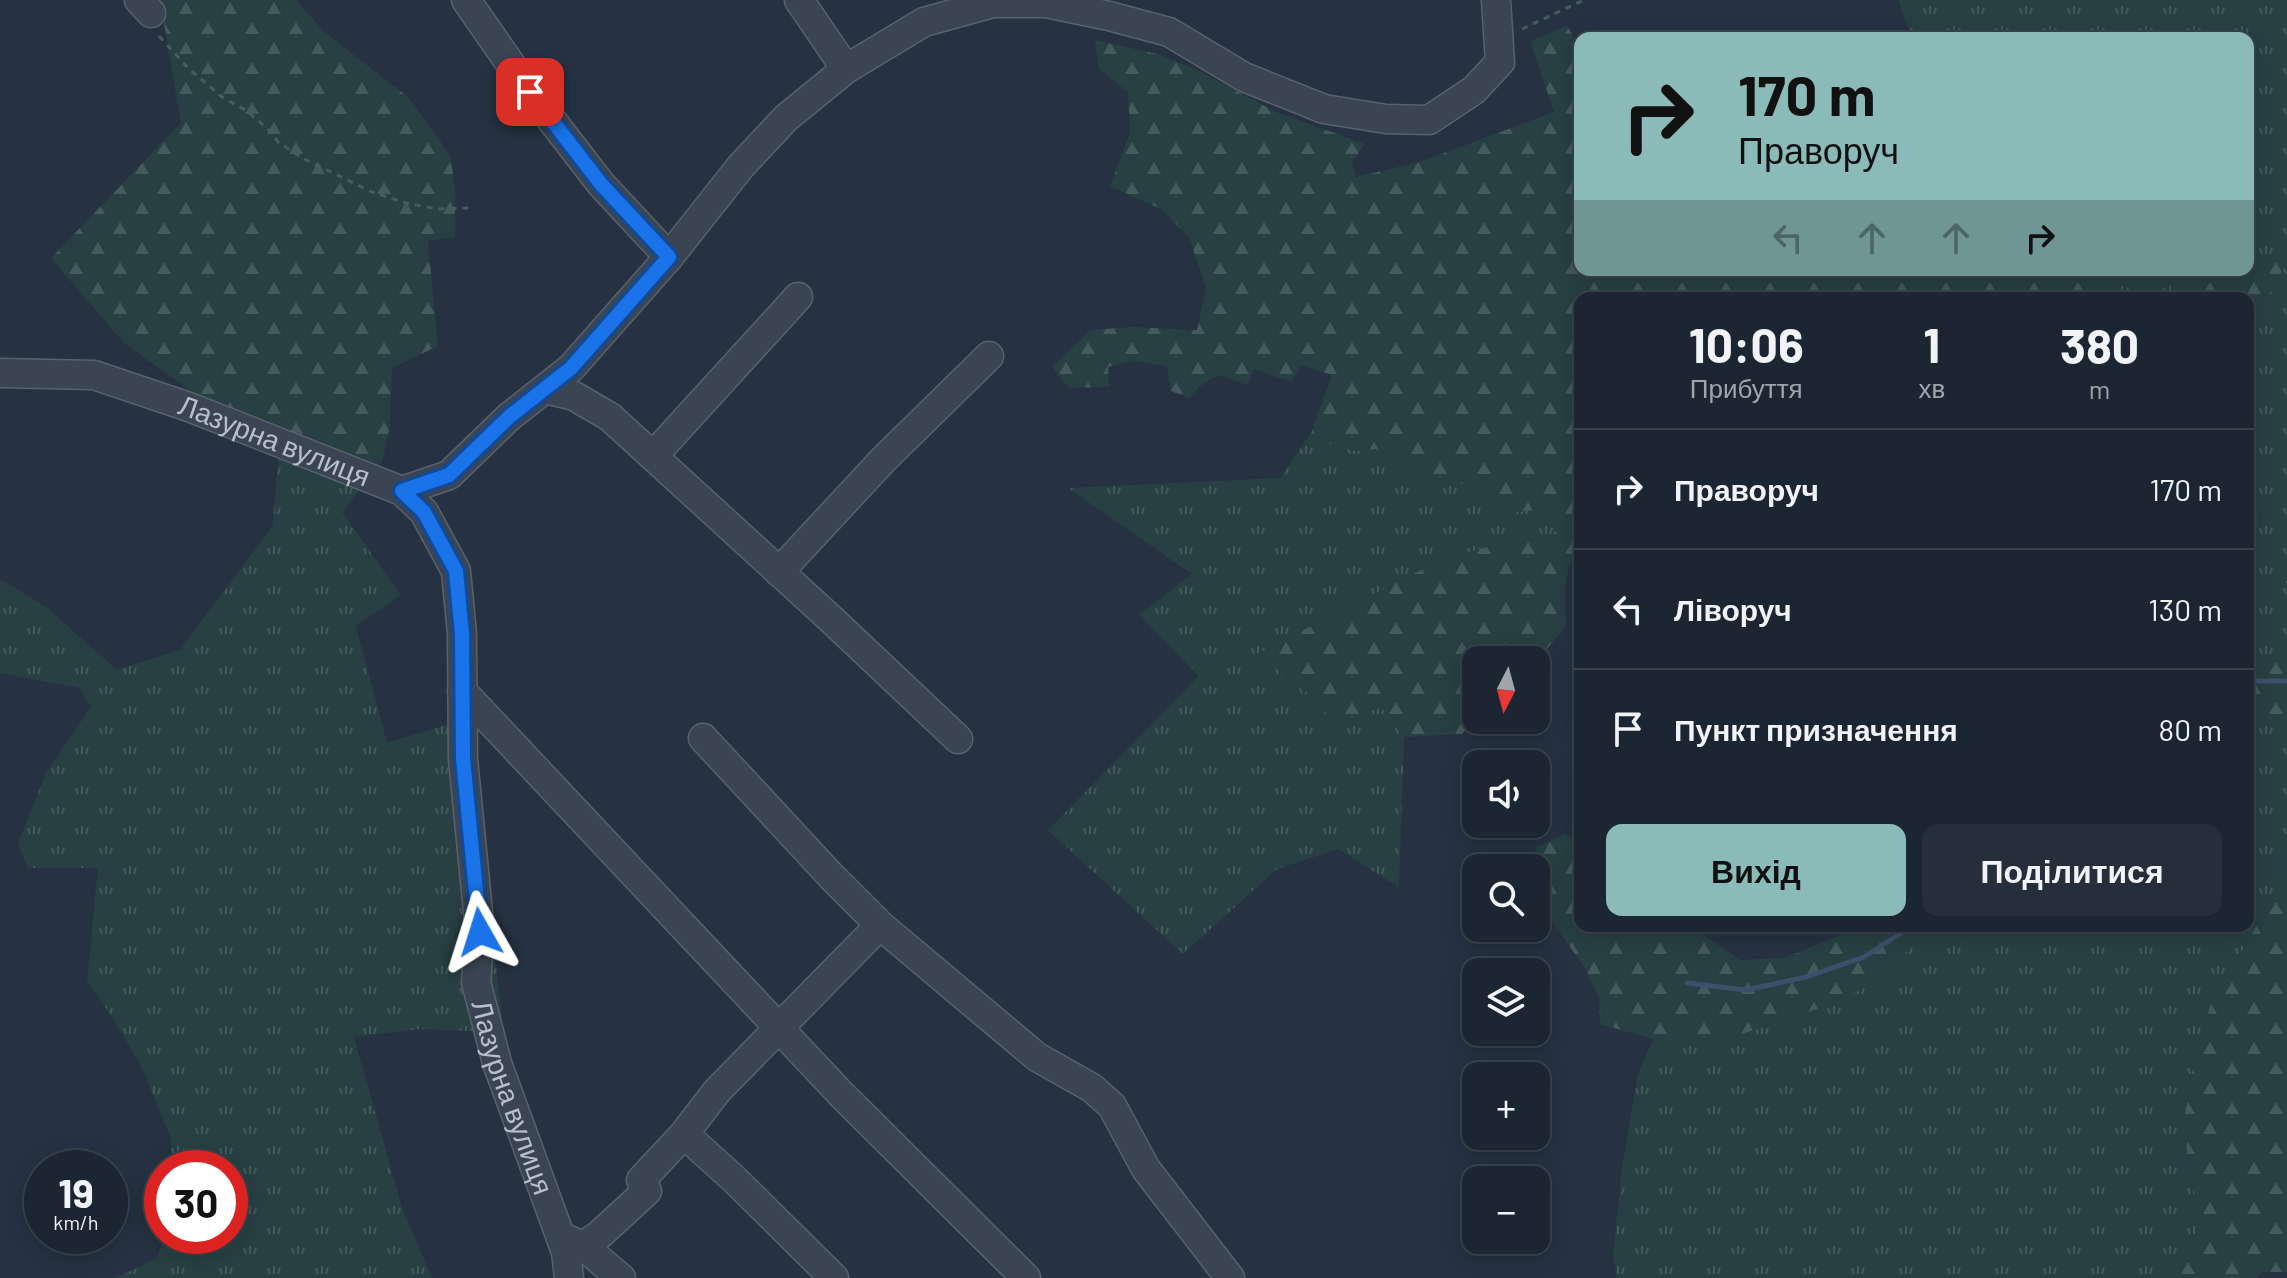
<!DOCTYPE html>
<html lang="uk">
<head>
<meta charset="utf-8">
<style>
	:root { --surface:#1c2632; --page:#252e3a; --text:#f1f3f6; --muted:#a0a5ac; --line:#3a434d; --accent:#8bbbb9 }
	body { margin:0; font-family:Barlow,sans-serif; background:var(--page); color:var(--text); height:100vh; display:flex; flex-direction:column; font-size:30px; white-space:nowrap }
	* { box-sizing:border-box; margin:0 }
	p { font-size:26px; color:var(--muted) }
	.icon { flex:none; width:44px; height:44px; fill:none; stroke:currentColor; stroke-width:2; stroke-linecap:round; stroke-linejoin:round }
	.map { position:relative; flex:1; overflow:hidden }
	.sheet { position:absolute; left:1574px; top:292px; width:680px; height:640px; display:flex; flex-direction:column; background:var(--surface); border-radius:16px; box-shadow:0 4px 20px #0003,0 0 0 2px var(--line) }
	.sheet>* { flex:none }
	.hud { position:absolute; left:1574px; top:32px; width:680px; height:244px; border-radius:16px; box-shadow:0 4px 20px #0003,0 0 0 2px var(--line); background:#8bbbb9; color:#111; overflow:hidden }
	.needle { width:52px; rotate:186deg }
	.tools { position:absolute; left:1462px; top:646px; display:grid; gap:16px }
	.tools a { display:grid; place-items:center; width:88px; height:88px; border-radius:16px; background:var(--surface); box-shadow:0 4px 20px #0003,0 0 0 2px var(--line); font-size:40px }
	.speed { position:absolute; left:24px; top:1150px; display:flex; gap:16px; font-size:40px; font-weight:700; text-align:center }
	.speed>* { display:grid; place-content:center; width:104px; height:104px; border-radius:50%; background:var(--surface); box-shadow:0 4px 20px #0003,0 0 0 2px var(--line); line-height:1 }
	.speed small { font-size:20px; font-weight:400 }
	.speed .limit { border:12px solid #d22; background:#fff; color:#111 }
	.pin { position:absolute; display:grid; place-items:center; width:68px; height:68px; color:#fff; margin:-34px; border-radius:16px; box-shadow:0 4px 12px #0006 }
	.me { position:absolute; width:88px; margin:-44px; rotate:354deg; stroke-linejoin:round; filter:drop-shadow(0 0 6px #0008) }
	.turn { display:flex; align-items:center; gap:28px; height:168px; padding:0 32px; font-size:36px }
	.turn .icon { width:104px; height:104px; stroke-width:2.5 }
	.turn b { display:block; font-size:56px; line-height:68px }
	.lanes { display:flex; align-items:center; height:76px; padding:0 32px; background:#0003; justify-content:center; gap:40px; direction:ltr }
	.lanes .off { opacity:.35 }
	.eta { display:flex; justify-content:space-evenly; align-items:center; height:136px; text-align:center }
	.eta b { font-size:48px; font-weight:700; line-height:56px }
	.primary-button { display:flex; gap:16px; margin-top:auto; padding:16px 32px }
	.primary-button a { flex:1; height:92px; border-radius:16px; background:var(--accent); color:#111; font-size:32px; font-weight:700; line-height:92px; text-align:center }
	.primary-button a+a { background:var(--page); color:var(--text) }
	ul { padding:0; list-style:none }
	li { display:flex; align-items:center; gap:24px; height:120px; padding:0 32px; border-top:2px solid var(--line) }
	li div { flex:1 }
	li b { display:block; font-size:30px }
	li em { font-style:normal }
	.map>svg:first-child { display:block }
	.grass { fill:url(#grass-tufts) }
	.forest { fill:url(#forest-firs) }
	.water { fill:url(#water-ripples) }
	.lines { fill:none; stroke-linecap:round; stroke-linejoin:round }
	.stream { stroke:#3b506b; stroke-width:5 }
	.minor-casing { stroke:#58626f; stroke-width:31 }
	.path { stroke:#465d60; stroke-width:3; stroke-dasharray:6 6; stroke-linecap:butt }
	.minor { stroke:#3a4452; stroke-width:28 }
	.route-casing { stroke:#114b97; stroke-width:20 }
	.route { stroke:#1a73e8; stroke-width:14 }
	.labels { text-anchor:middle; stroke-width:7; stroke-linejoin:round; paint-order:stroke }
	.street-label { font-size:28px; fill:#b7bfcc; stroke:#1f2937 }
</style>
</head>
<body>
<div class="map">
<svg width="2287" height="1278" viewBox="0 0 2287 1278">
	<defs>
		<pattern id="grass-tufts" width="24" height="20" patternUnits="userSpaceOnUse" patternTransform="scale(2)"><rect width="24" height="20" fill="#284043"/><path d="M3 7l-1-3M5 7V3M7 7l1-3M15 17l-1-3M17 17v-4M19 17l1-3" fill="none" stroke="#455a5d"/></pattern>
		<pattern id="forest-firs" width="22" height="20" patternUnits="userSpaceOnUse" patternTransform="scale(2)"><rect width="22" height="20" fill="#284043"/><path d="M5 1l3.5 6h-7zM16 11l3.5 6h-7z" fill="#455a5d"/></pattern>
		<pattern id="water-ripples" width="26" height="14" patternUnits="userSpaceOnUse" patternTransform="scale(2)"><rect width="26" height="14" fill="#3b506b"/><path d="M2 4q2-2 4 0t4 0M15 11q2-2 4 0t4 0" fill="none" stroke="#55677f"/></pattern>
	</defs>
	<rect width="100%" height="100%" fill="#263242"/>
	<path class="grass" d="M1899 0H2287V654L2255 657 2248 654V542L2254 537 2253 500 2248 495V313L2275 288 2285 262 2248 252V38H1914L1904 20Z
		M2113 270H2204L2157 298H2120Z
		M280 431 340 453 382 462 342 512 401 595 356 626 387 743 472 717 503 1032 420 1029 354 1037 403 1211 432 1278H115L158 1258 164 1236H230V1168H171V1138L141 1066 113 1018 87 981 98 868H28L18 844 47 771 91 707 80 688 0 673V579L46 607 117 670 180 650 273 526Z
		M1311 433 1327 443 1356 451 1376 449 1430 484H1474L1517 512 1552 508 1567 517 1549 539 1493 545 1431 565 1257 654 1312 696 1334 722 1382 707 1404 737 1399 887 1338 849 1277 869 1183 954 1048 830 1199 676 1139 615 1192 574 1068 488 1280 478Z
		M2248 714 2283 724 2287 730V832L2283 839 2282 883 2211 1003 2194 1061 2185 1114 2188 1176 2203 1215 2176 1278H1617L1613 1255 1622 1167 1638 1075 1653 1039 1742 1034 1835 1003 1885 976 1915 942 1957 941 1990 926H2248Z"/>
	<path class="forest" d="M160 0H296L324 32 409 98 450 155 455 187V237L428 241 438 346 392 368 390 426 382 462 340 453 204 400 124 343 51 258 181 123Z
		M1567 26 1580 47V270H2113L2120 298H1580V545C1562 575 1565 592 1566 626L1536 662 1476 660V718L1462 734 1404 737 1381 707 1334 723 1312 696 1257 654 1431 565 1493 545 1549 539 1567 517 1551 508 1517 512 1474 484H1430L1376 449 1356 451 1327 443 1311 433 1332 375 1301 365 1292 382 1254 369 1248 385 1218 375 1200 386 1189 398 1171 391 1167 366 1133 360 1108 367 1109 387 1069 388 1052 367 1091 330 1132 327 1197 330 1206 287 1189 238 1163 210 1110 186 1130 133 1128 92 1099 69 1095 40 1157 54 1197 70 1276 112 1365 144 1352 162 1356 177 1420 162 1554 112 1530 41Z
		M2248 252 2285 262 2275 288 2248 313V298H2157L2204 270H2248Z
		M2248 654 2255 657 2287 654V730L2283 724 2248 714Z
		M2287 832V1272H2262L2255 1278H2176L2203 1215 2188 1176 2185 1114 2194 1061 2211 1003 2282 883 2283 839Z
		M1565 834 1580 846V926H1691L1740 960 1785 958 1862 926H1990L1957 941 1915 942 1885 976 1835 1003 1742 1034 1653 1039 1600 1024 1599 998 1586 970 1539 902 1536 894V868H1526L1537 847Z"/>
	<path class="water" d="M2248 495C2258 506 2258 524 2254 537L2248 542Z"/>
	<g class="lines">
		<path class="stream" d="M2248 681H2287
			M1687 983 1746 990 1806 977 1864 957 1912 926"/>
		<g class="minor-casing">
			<g id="minor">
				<path d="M139 0 151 13"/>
				<path d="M466 0 530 92 601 184 669 257"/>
				<path d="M799 0 846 69"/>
				<path id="s1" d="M0 373 94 375 189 407 402 491 424 512 456 571 462 634 463 759 480 932 476 982 497 1063 566 1252 569 1278"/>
				<path d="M545 389 574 396 610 417 832 620 958 739"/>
				<path d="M653 456 798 297"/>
				<path d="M402 491 449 475 509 417 571 368 669 257 741 166 786 118 846 69 924 22 993 3H1046L1109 16 1169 32 1244 77 1324 109 1386 119 1429 120 1474 90 1500 62 1496 0"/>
				<path d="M779 572 883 460 989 356"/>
				<path d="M462 691 841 1094 1026 1278"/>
				<path d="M703 738 832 877 880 925 1037 1057 1092 1088 1112 1106 1146 1169 1230 1278"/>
				<path d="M684 1134 734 1179 834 1278"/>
				<path d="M567 1239 583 1246 621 1278"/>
				<path d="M583 1246 598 1236 647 1191 641 1180 684 1134 717 1091 880 925"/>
			</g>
		</g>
		<path class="path" d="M1522 29 1584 0
			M159 36 188 68 222 97 247 111 271 132 278 142 302 158 372 192 406 203 438 209 470 208
			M2286 582H2287"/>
		<use href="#minor" class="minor"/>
	</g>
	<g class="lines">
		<g class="route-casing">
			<path id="route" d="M480 932 463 759 462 634 456 571 424 512 402 491 449 475 509 417 571 368 669 257 601 184 530 92"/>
		</g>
		<use href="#route" class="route"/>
	</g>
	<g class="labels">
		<g class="street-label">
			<text dy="10" stroke="none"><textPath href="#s1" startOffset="286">Лазурна вулиця</textPath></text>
			<text dy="10" stroke="none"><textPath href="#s1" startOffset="1054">Лазурна вулиця</textPath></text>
		</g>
	</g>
</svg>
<div class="tools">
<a><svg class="needle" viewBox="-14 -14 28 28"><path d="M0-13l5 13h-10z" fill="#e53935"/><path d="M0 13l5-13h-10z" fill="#a0a5ac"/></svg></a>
<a><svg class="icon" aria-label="sound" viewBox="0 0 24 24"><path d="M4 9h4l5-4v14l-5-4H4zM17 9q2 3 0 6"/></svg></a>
<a><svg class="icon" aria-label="search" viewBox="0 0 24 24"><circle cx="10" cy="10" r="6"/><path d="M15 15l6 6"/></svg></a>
<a><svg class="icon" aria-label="layers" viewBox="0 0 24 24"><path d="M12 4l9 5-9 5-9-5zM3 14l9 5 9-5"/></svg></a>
<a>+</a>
<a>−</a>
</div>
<div class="speed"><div>19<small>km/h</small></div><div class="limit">30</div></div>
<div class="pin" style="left:530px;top:92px;background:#d93025"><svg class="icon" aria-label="arrive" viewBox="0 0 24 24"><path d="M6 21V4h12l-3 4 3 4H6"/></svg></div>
<svg class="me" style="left:480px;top:932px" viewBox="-20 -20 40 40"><path d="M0-17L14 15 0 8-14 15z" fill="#1a73e8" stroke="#fff" stroke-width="4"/></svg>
<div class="hud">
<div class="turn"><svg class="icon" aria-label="right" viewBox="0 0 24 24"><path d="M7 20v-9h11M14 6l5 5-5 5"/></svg><div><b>170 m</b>Праворуч</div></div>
<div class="lanes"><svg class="icon off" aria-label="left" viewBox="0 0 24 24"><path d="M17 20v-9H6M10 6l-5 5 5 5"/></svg><svg class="icon off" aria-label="ahead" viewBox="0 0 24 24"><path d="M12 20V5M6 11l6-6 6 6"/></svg><svg class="icon off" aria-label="ahead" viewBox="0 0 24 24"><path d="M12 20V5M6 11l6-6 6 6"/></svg><svg class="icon" aria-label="right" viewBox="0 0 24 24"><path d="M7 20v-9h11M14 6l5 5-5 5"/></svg></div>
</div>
<section class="sheet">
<div class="eta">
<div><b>10:06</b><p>Прибуття</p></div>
<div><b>1</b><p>хв</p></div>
<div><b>380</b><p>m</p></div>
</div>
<ul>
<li><svg class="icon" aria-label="right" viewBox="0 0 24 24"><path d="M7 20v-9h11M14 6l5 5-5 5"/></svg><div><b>Праворуч</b></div><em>170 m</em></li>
<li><svg class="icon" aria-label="left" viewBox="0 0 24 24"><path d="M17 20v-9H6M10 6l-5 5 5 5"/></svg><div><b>Ліворуч</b></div><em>130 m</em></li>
<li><svg class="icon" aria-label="arrive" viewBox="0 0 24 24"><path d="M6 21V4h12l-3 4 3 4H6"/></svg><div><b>Пункт призначення</b></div><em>80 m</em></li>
</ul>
<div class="primary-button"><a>Вихід</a><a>Поділитися</a></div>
</section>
</div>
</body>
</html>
